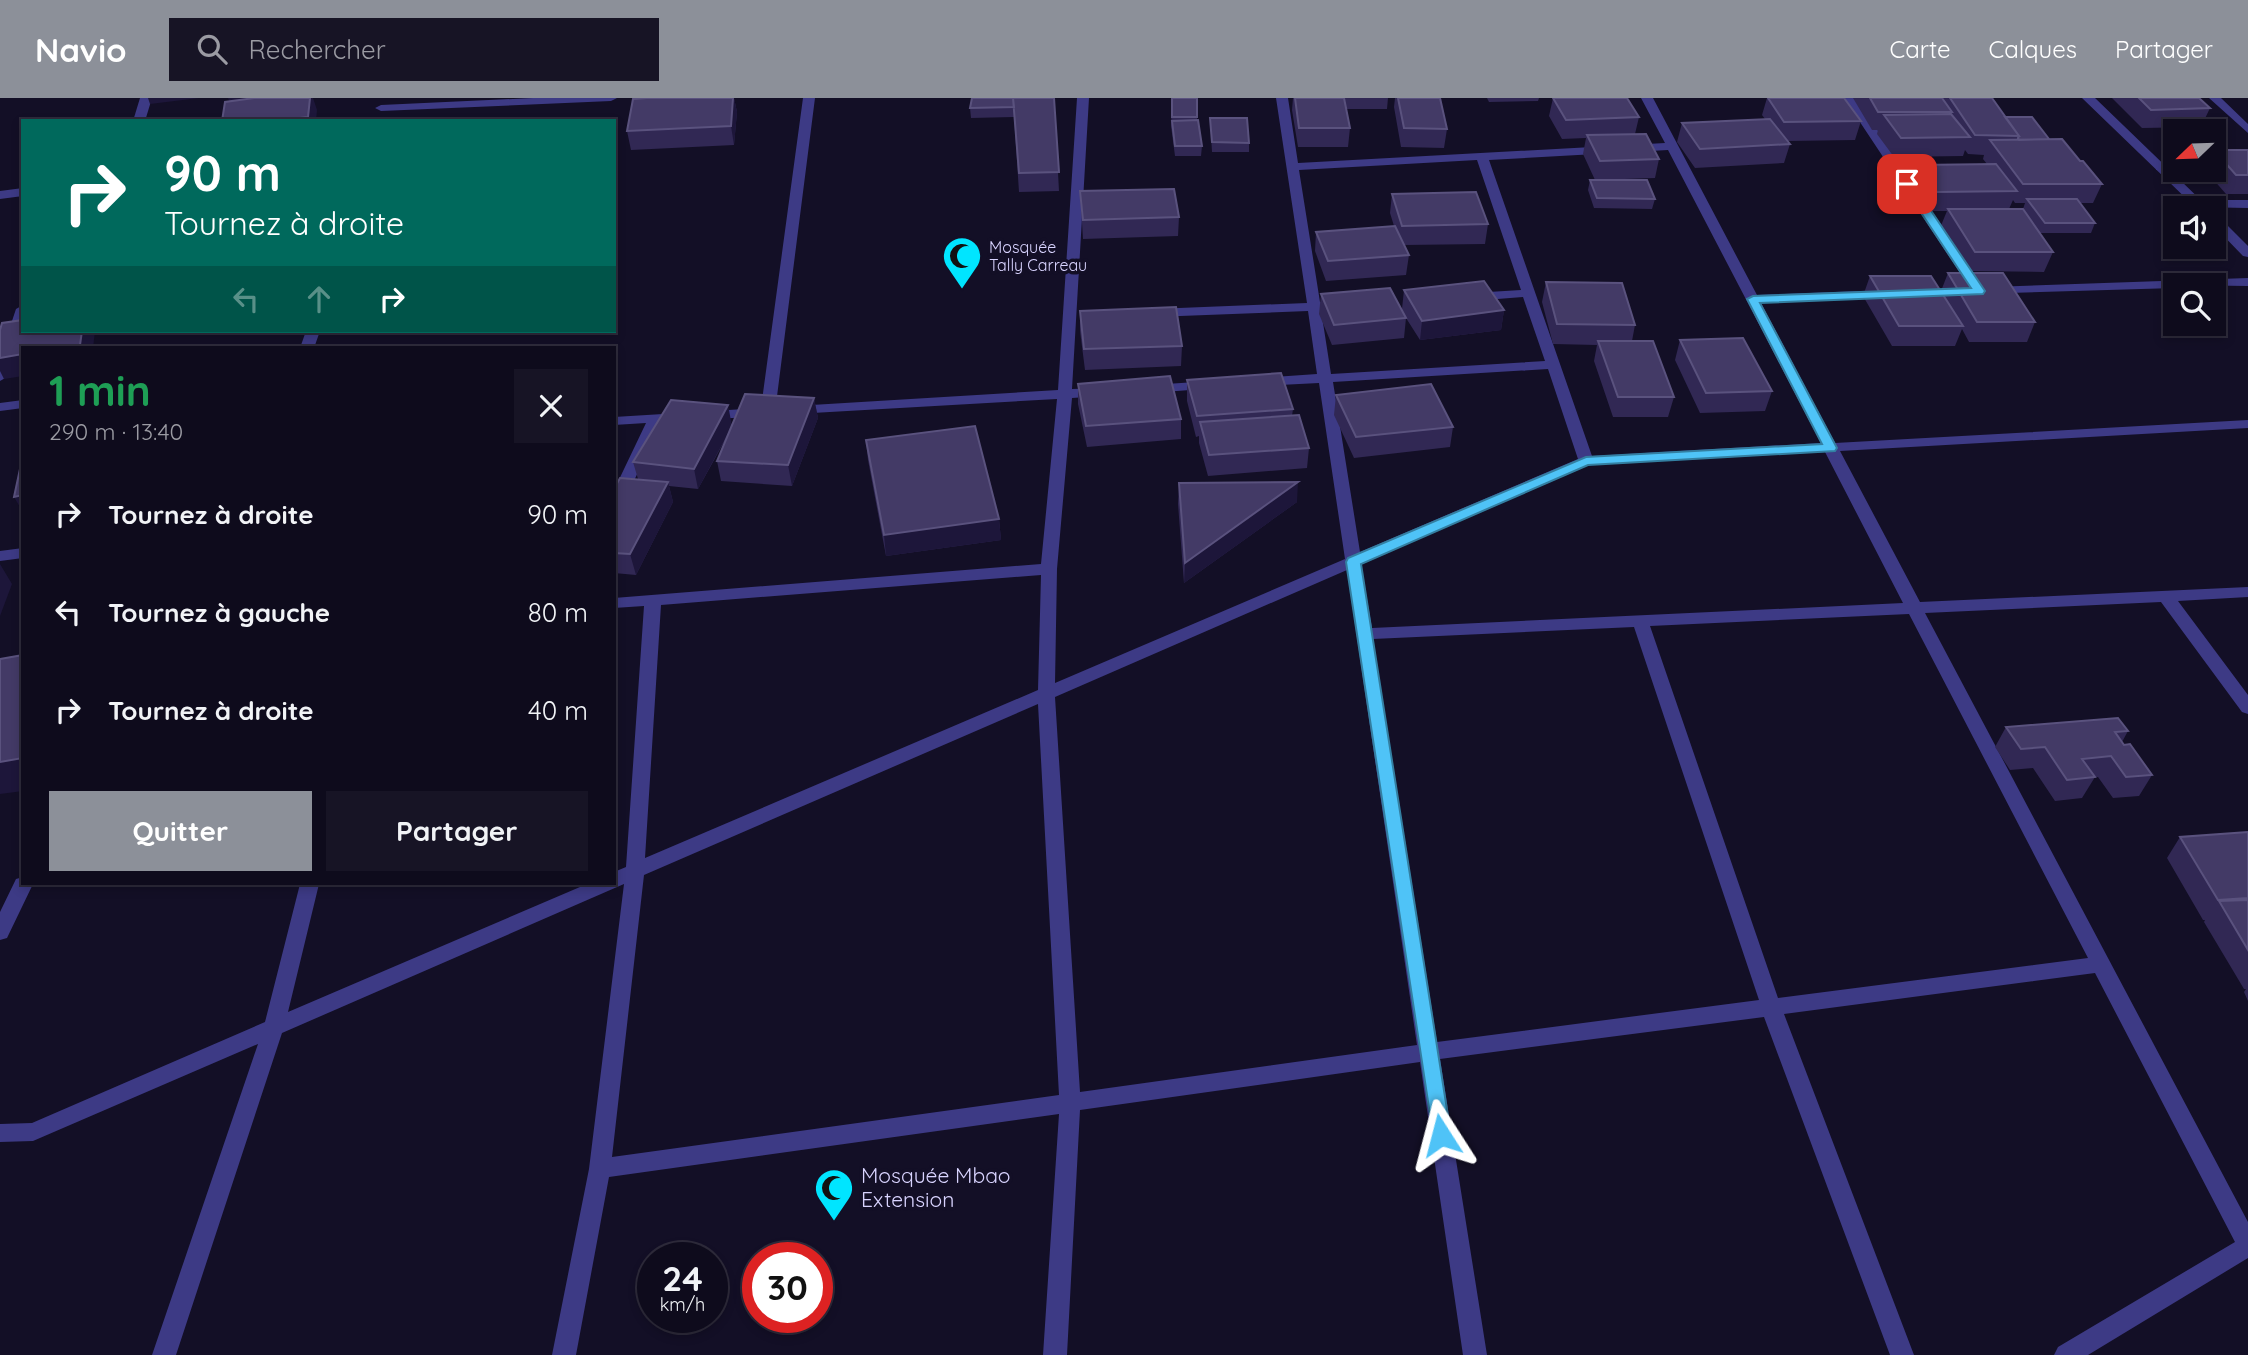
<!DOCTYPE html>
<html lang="fr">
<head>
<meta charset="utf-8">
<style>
	:root { --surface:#0e0b1c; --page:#171425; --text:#f1f3f6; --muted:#9b9ba3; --line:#2e2b3b; --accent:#8c9099 }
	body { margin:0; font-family:Quicksand,sans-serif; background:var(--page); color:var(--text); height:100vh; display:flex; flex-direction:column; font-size:26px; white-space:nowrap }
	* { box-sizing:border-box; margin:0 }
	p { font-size:23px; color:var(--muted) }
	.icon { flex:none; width:38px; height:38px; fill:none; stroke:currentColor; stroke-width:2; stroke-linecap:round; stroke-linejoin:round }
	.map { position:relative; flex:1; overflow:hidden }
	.drawer { position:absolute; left:21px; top:248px; width:595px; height:539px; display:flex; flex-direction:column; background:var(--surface); border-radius:0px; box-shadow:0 4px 10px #0003,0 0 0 2px var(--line) }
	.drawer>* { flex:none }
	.top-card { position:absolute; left:21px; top:21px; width:595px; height:214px; border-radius:0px; box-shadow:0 4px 10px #0003,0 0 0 2px var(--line); background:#00695c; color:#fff; overflow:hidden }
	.needle { width:46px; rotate:247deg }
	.tools { position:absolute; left:2163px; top:21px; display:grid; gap:14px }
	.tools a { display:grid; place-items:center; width:63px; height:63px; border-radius:0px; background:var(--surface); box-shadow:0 4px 10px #0003,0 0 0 2px var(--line); font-size:35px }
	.speed { position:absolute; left:637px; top:1144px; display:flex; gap:14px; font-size:35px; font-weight:700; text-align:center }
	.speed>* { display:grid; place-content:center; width:91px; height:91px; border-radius:50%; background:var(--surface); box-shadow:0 4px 10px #0003,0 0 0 2px var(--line); line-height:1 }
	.speed small { font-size:18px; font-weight:400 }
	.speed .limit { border:10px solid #d22; background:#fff; color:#111 }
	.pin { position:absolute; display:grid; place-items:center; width:60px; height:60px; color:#fff; margin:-30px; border-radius:14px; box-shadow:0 4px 10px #0006 }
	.me { position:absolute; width:77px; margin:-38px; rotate:351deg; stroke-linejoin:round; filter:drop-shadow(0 0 5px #0008) }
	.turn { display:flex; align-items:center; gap:24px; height:147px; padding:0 28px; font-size:32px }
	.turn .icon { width:91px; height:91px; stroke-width:2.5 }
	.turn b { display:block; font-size:49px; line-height:60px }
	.lanes { display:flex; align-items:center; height:66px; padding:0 28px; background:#0003; justify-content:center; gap:35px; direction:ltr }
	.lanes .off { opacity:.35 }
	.round { display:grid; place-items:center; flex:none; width:74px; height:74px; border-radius:0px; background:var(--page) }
	.head { display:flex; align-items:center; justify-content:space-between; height:119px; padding:0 28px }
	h1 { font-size:42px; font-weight:700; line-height:52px; color:#1e9e55 }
	.button { display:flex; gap:14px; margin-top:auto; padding:14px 28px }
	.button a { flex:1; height:80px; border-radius:0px; background:var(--accent); color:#fff; font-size:28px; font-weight:700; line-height:80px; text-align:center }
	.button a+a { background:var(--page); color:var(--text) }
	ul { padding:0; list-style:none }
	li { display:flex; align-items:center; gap:21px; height:98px; padding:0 28px }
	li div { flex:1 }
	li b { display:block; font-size:26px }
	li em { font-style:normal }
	header { display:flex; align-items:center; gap:42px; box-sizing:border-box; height:98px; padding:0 35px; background:var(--accent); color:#fff }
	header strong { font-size:33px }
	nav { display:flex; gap:38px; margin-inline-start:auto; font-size:24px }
	.search { width:490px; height:63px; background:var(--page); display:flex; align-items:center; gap:18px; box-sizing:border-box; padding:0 24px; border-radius:0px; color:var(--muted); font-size:26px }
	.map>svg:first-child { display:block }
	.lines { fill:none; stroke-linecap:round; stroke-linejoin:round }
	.minor { fill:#3d3a85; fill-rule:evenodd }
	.tertiary { fill:#3d3a85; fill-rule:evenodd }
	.wall { fill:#312854 }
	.shaded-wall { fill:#1d163a }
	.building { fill:#433a66; stroke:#5a527e; stroke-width:2 }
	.route { fill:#4fc3f7; stroke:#337fa1; stroke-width:2 }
	.labels { text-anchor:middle; stroke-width:7; stroke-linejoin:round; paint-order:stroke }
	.far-poi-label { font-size:16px; fill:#d9d4ff; stroke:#130f26; text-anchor:start }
	.near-poi-label { font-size:21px; fill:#d9d4ff; stroke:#130f26; text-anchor:start }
</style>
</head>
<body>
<header>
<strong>Navio</strong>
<div class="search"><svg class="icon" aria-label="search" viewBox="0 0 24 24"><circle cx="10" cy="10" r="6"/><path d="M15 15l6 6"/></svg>Rechercher</div>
<nav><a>Carte</a><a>Calques</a><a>Partager</a></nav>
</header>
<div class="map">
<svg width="2248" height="1257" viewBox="0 0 2248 1257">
	<rect width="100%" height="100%" fill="#130f26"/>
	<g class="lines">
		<path class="minor" d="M140 0H152L145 23H133Z
			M533 0H617L611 3 381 13 375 10 381 7Z
			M803 0H815L775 314 768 318 661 324 622 409 614 414V392L646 325 614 327V319L761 310Z
			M1077 0H1089L1072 291 1102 290 1109 294 1102 298 1072 300 1057 471 1055 585 1345 461 1319 285 1260 288 1253 284 1260 280 1317 276 1308 213 1154 219 1147 215 1154 211 1307 205 1276 0H1288L1298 65 1665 45 1641 0H1653L1757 197 1886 192 1893 196 1886 200 1761 205 1835 345 2248 322V330L1840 353 1920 504 2248 489V499L2178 503 2248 597V616L2242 614 2161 504 1925 515 2248 1124V1160L2088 1257H2054L2058 1249 2235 1144 2095 875 1784 916 1914 1257H1890L1764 919 1440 961 1487 1257H1463L1420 964 1080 1012 1067 1257H1043L1059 1016 609 1079 576 1257H552L589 1071 624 786 282 935 176 1257H152L258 946 33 1043 0 1044V1026L32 1025 265 924 300 786H319L288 914 587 786H614V774L626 769 644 508 614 510V500L1041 466 1057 301 795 316 788 312 795 308 1058 292ZM1668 52 1821 345 1592 358 1489 62ZM1477 62 1521 192 1472 195 1465 199 1472 203 1523 199 1545 263 1331 276 1321 212 1332 208 1320 204 1299 72ZM1548 271 1578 361 1360 454 1333 284ZM1825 354 1903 505 1372 530 1361 466 1589 367ZM1347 472 1417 947 1080 994 1055 599ZM1041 477 1038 592 645 760 661 507ZM1909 516 2088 860 1778 900 1650 528ZM1634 529 1759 902 1437 944 1373 541ZM1038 606 1059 997 612 1059 644 777Z
			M1844 0H1856L1985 192 1991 189 2248 180V188L2175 187V190L1974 196Z
			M2209 0H2221L2248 26V35Z
			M2160 65H2175V72H2178H2156V66Z
			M23 90V98L0 101V93Z
			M2199 102H2248V110L2195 109V103Z
			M23 207V232L7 279 0 283V259L16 211Z
			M306 233H320L314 250H300Z
			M1211 283 1216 284V290L1151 295 1144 291 1151 287Z
			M23 302V310L0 313V305Z
			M23 450V460L0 463V453Z
			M23 779V786H33L7 840 0 842V814L16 781Z"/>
		<path class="tertiary" d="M2082 0H2095L2209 110H2196Z
			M2214 117 2218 118 2248 148V159L2243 158 2214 128Z"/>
	</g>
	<path class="wall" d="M647 0H734L737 14 734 47 631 52 627 33Z
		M1054 0 1059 93 1019 94 1014 19 971 20 970 10Z
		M1172 0H1197V22L1202 48 1201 58H1175L1171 28Z
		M1293 0H1388L1387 11H1346L1350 30 1348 49H1298L1292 12Z
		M1395 0H1440L1447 31 1444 50 1401 49 1394 9Z
		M1487 0H1539L1538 3 1489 4Z
		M1553 0 1639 19 1635 36 1659 61 1655 80 1595 82 1583 56 1586 40 1562 41 1549 18Z
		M1767 0H1844L1861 23 1855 42 1787 43 1790 46 1784 65 1695 70 1677 44 1682 25 1765 21 1762 17Z
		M1853 0H1992L2005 19 2049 41 2080 63 2102 86 2093 105H2080L2095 125 2091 135H2040L2023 111 2025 105H2015L2013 102 2009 111 2053 154 2044 174 1968 173 1940 130 1947 113H1930L1912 86 1919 67 1987 66 1983 61 1984 57 1968 56 1965 52 1963 58 1894 59 1877 36 1878 32H1872Z
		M2112 0H2199L2210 10 2201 29 2142 30Z
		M1210 20 1249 45V54H1212Z
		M2214 52H2248V96H2226L2205 72H2214Z
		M1590 82 1655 101 1652 111 1594 110 1588 92Z
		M1080 93 1179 119 1178 138 1083 141Z
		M1392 96 1488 126 1485 146 1404 147 1409 157 1406 177 1326 183 1315 153 1316 134 1394 128 1390 115Z
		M1948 175 2035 224 2027 244H1969L1962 231 1955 248H1892L1863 198 1870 178 1941 193Z
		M1546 184 1635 227 1632 243 1674 299 1668 319H1613L1594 263 1597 247 1553 246 1542 204Z
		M1404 192 1504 212 1501 232 1420 242 1406 220 1404 240 1332 247 1319 216 1321 196 1402 211Z
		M1080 213 1182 248 1181 268 1085 272 1080 233Z
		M1680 242 1772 293 1765 313 1700 315 1675 262Z
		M1187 282 1293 311 1292 318 1309 350 1307 370 1208 378 1199 345V338L1196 339 1187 303Z
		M1078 286 1181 321V341L1087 349 1078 306Z
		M1336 297 1453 329 1450 349 1354 360 1334 317Z
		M814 300 818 320 792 388 721 383 717 363 729 335 698 391 669 388 673 404 636 477 614 475V391L638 381 633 364 732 326Z
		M866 342 999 421 1001 442 886 458 868 362Z
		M1179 385 1297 404 1184 485 1178 406Z
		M2006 629 2128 633 2122 644 2152 677 2139 698 2113 700 2098 679H2095L2082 700 2055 703 2033 670 2010 672 1995 649Z
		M2248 734V903L2244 894 2246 891H2244L2204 824 2205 822H2203L2167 760 2180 739Z"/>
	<path class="shaded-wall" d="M148 0H199L150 6Z
		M228 0H308L235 17Z
		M310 0H313L317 12 316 23H275Z
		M733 0H734L737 14 734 47 731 28Z
		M1504 212 1501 232 1420 242 1422 223Z
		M82 233H95L93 250H58Z
		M23 256V278L4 281 0 273V260Z
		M814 300 818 320 792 388 788 367Z
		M728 307 732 328 698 391 694 371Z
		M668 384 673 404 636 477 630 456Z
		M1298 384 1297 404 1184 485 1185 465Z
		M23 397V414L14 399Z
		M999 421 1001 442 886 458 884 437Z
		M0 466 12 486 0 518Z
		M23 660V693L0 696V664Z"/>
	<path class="building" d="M254 0H310L308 19 275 23H222L225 4Z
		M647 0H733L731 28 627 33 633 1Z
		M972 0H1013L1014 9 970 10Z
		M1013 0H1054L1059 74 1019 75Z
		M1172 0H1197V19H1172Z
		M1295 0H1344L1350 30H1299Z
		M1398 0H1440L1447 31 1404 30Z
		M1553 0H1627L1639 19 1566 22Z
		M1768 0H1844L1861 23 1784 24Z
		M1870 0H1942L1952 14H1878Z
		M1950 0H1992L2019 38 1975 37Z
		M2139 0H2199L2210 10 2151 12Z
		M1951 16 1970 39 1901 40 1884 17Z
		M2005 19H2032L2049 41 2019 42 2018 40 2019 38Z
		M1210 20H1247L1249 45 1212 44Z
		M1770 21 1790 46 1700 51 1682 25Z
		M1198 22 1202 48H1175L1172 23Z
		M1646 36 1659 61 1600 63 1587 37Z
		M2062 41 2080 63H2083L2102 86H2023L1990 42Z
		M2214 52H2248V77H2236Z
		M1996 66 2017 93 1937 94 1919 67Z
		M1590 82H1647L1655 101 1597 100Z
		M1174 91 1179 119 1083 122 1080 93Z
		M1476 94 1488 126 1402 128 1392 96Z
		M2027 101H2077L2095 125H2045Z
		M1948 111H2023L2053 154H1975Z
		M1395 128 1409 157 1328 163 1316 134Z
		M1948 175H2003L2035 224H1977Z
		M1870 178H1931L1963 228H1899Z
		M1484 183 1504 212 1422 223 1404 192Z
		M1546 184 1622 185 1635 227 1557 226Z
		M1390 190 1406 220 1334 227 1321 196Z
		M1176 209 1182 248 1084 251 1080 213Z
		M23 222V233H82L80 247 58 250H23V256L0 260V232L2 225Z
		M1743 240 1772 293 1706 295 1680 242Z
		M1598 243H1653L1674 299H1618Z
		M1281 275 1293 311 1197 318 1187 282Z
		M1170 278 1181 321 1086 328 1078 286Z
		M1431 286 1453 329 1356 339 1336 297Z
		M745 296 814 300 788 367 717 363Z
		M671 302 728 307 694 371 633 364Z
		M1299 317 1309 350 1209 357 1200 324Z
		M975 328 999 421 884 437 866 342Z
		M23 357V397L14 399Z
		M620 380 668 384 630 456 614 455V391Z
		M1298 384 1185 465 1179 385Z
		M23 557V660L0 664V561Z
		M2118 620 2128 633 2115 634 2124 647 2130 646 2152 677 2126 679 2111 658 2082 661 2095 679 2067 682 2045 649 2021 651 2006 629Z
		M2248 734V800L2218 802 2180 739Z
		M2248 802V852L2219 803Z"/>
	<path class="route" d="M1907 82 1911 83 1985 193 1983 196 1760 205 1837 350 1835 353 1588 367 1361 466 1451 1037 1448 1043 1441 1045 1434 1043 1346 464 1348 460 1586 359 1822 346 1747 201 1753 198 1971 190 1902 86Z"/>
	<defs>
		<g id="mosque-pin" transform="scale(2.0125)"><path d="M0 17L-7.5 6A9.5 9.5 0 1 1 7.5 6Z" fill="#00e5ff" stroke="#130f26"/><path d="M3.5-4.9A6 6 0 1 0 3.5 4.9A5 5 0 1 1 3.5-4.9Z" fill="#111"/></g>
	</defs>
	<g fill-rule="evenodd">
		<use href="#mosque-pin" x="962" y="158"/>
		<use href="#mosque-pin" x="834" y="1090"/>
	</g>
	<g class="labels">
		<g class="far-poi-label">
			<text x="989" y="155">Mosquée<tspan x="989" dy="18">Tally Carreau</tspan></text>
		</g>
		<g class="near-poi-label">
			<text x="861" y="1085">Mosquée Mbao<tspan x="861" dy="24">Extension</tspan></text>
		</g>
	</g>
</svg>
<div class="tools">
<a><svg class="needle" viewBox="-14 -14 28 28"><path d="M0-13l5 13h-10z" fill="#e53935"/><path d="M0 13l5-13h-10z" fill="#9b9ba3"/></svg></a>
<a><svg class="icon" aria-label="sound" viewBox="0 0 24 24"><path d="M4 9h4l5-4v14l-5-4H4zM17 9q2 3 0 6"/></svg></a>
<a><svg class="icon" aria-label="search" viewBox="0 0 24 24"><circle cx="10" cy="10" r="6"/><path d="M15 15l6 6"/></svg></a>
</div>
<div class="speed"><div>24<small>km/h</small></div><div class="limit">30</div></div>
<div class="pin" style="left:1907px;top:86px;background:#d93025"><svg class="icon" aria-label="arrive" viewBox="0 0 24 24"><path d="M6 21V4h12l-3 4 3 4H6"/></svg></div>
<svg class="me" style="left:1441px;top:1037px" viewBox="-20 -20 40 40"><path d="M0-17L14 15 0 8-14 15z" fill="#4fc3f7" stroke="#fff" stroke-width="4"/></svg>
<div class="top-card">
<div class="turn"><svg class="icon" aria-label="right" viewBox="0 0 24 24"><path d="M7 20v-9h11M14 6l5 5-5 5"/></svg><div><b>90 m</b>Tournez à droite</div></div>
<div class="lanes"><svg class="icon off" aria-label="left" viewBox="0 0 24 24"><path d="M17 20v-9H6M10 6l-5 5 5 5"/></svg><svg class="icon off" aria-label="ahead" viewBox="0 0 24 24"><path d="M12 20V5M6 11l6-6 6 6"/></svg><svg class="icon" aria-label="right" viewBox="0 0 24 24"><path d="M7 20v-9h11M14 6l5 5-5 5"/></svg></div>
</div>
<section class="drawer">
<div class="head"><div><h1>1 min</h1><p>290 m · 13:40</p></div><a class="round"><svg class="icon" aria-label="close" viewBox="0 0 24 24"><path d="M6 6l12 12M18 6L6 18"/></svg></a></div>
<ul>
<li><svg class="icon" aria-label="right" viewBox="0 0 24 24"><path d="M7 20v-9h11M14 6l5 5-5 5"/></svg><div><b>Tournez à droite</b></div><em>90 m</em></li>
<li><svg class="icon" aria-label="left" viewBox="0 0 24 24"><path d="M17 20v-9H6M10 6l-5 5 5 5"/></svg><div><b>Tournez à gauche</b></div><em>80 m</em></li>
<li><svg class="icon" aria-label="right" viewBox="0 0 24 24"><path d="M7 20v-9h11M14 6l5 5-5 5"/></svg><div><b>Tournez à droite</b></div><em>40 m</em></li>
</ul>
<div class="button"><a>Quitter</a><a>Partager</a></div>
</section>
</div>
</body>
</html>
